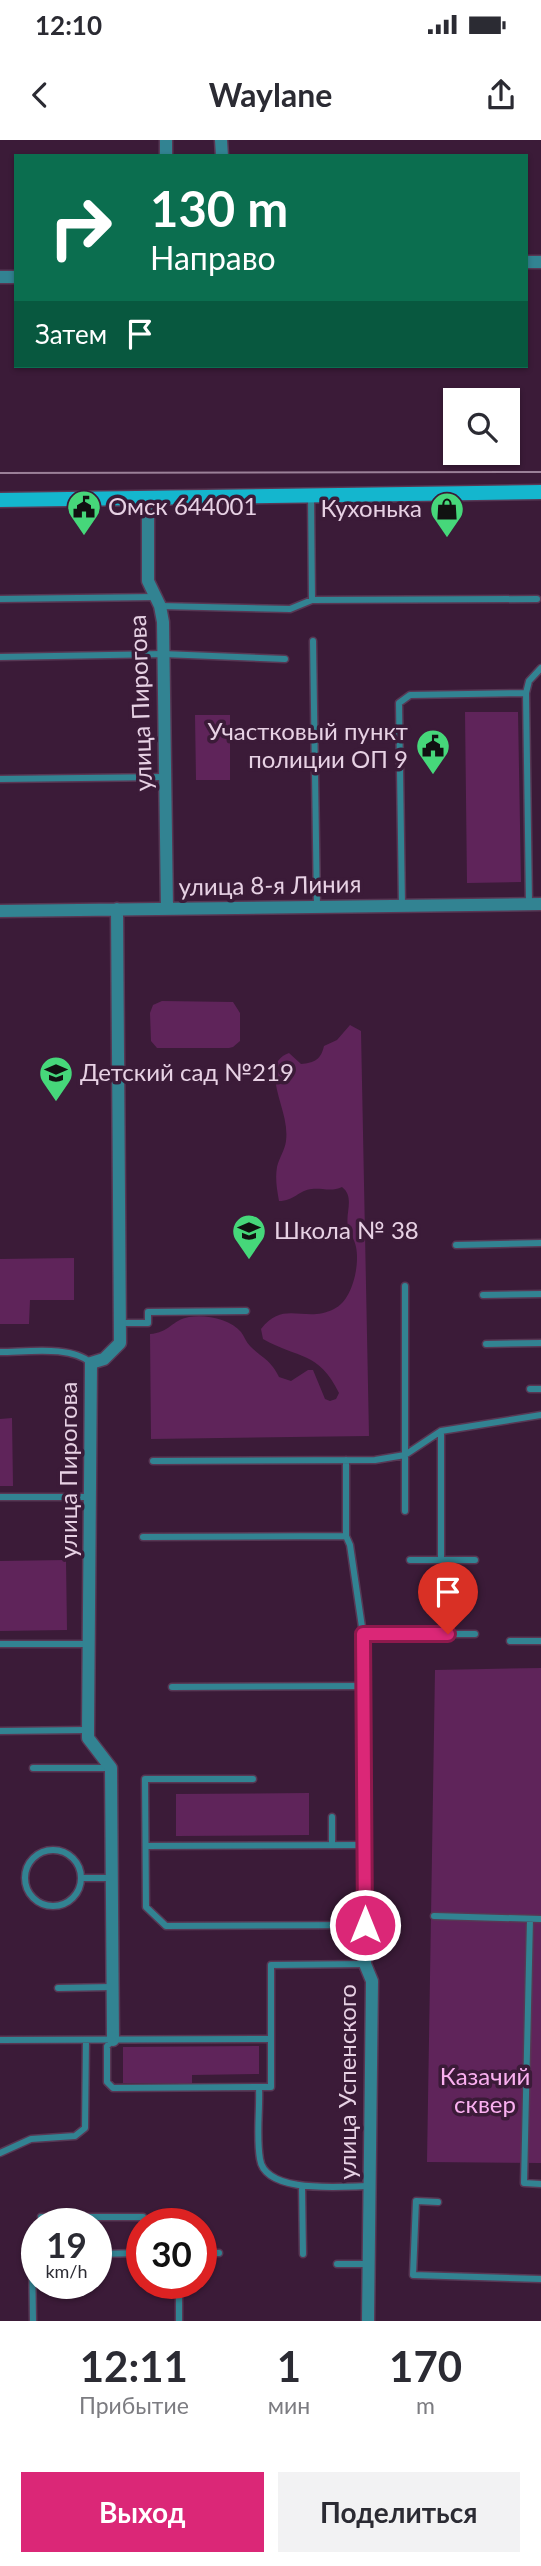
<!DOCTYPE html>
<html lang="ru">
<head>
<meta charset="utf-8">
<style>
	:root { --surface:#fff; --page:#f2f2f3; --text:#2b2b33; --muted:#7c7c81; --accent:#db2777 }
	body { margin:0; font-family:Lato,sans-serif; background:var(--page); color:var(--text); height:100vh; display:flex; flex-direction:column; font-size:26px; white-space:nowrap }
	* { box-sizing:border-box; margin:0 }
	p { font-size:23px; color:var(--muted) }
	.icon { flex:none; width:38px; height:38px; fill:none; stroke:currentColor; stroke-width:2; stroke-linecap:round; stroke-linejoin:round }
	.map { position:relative; height:2181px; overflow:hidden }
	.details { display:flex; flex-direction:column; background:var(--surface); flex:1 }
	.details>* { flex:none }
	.hud { position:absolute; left:14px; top:14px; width:514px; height:214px; border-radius:0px; box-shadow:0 2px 5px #0004; background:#0b6e4f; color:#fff; overflow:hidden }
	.controls { position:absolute; left:443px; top:248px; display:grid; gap:14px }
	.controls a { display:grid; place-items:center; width:77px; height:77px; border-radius:0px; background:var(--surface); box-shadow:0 2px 5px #0004; font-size:35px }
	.speed { position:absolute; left:21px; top:2068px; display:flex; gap:14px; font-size:35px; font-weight:700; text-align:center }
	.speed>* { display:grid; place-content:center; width:91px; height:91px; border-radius:50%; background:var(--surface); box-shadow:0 2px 5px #0004; line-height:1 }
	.speed small { font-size:18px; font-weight:400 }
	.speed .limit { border:10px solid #d22; background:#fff; color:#111 }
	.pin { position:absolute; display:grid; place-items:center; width:60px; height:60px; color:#fff; margin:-72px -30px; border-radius:50% 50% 50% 0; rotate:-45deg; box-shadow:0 0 7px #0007 }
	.pin .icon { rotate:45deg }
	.me { position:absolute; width:77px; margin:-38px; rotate:0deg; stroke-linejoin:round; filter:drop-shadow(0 0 5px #0008) }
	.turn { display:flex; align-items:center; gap:24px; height:147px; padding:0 21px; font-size:32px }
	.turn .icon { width:91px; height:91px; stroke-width:2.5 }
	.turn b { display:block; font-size:49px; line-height:60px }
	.then { display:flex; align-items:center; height:66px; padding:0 21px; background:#0003; gap:14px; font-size:26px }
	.eta { display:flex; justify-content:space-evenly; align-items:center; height:119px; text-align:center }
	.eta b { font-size:42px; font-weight:700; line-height:49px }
	.action { display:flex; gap:14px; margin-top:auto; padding:14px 21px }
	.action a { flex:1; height:80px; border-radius:0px; background:var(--accent); color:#fff; font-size:28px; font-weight:700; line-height:80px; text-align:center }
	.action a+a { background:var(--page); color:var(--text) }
	.status { display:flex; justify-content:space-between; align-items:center; height:49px; padding:0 35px; background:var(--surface); direction:ltr }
	.status svg { height:19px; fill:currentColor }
	header { display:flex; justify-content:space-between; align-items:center; height:91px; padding:0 21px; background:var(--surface); font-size:32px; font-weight:700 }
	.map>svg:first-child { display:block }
	.green { fill:#5f245a }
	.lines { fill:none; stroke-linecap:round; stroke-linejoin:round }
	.service-casing { stroke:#573854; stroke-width:9 }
	.minor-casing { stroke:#573854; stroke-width:15 }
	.secondary-casing { stroke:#573854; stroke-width:17 }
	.service { stroke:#328392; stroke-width:6 }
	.minor { stroke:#328392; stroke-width:12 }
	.secondary { stroke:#14b6ce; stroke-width:14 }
	.tram { stroke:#9b8098; stroke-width:2 }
	.route-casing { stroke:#8e194d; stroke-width:18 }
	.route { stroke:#db2777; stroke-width:12 }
	.labels { text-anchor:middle; stroke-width:7; stroke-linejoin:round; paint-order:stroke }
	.poi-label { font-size:24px; fill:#e7d1e4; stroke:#3b1b38; text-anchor:start }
	.street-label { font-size:24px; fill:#e7d1e4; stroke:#3b1b38 }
	.park-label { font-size:24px; fill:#fab0f0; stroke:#3b1b38 }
</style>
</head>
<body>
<div class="status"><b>12:10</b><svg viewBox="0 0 49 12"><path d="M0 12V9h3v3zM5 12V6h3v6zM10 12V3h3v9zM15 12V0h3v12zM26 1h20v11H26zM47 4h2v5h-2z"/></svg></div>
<header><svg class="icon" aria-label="back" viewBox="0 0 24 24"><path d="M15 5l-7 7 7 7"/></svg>Waylane<svg class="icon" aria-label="share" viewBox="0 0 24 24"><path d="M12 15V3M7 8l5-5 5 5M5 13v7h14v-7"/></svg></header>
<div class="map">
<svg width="541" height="2181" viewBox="0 0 541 2181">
	<rect width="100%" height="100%" fill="#3b1b38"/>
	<path class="green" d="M465 572H518L521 742 467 743Z
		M195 575H230V640H196Z
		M162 861 233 862 240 873V901L233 907 229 908H157L151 901 150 873 153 865Z
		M350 885 361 891 369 1296 151 1299 150 1194C169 1193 172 1180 189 1177 205 1174 231 1179 241 1192 244 1196 246 1202 250 1206 263 1219 270 1219 279 1237L291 1241 308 1230H313L325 1259 330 1261 336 1259 339 1253C319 1211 298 1219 263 1199L261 1189C284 1159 305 1184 334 1169 352 1161 360 1126 356 1107 355 1100 350 1094 348 1087 345 1073 355 1057 342 1047 332 1052 322 1048 312 1049 299 1050 294 1061 279 1061 277 1050 275 1039 277 1027 279 1018 285 1010 286 1001 289 978 275 956 275 934 274 924 280 916 289 913L301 924C315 923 321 919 324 906L337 900Z
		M74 1118V1160H30L29 1184H0V1119Z
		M12 1278 13 1346H0V1279Z
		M66 1420 67 1490 0 1491V1421Z
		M541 1528V2023L427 2022 435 1530Z
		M309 1653V1695L176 1696V1654Z
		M259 1906V1934L192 1935V1943H123V1907Z"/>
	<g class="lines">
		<g class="service-casing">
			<path id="service" d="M311 357 312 460
				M0 459 155 457
				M160 466 290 469 312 460 537 459
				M313 501 317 767
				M0 517 163 514 285 519
				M0 639 165 637
				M529 764 526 553 529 541 541 528
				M402 766 399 563 410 555 526 553
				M456 1105 541 1103
				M483 1155 541 1154
				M120 1183H148V1172L246 1171
				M486 1204 541 1203
				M0 1212C27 1212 71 1205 91 1223
				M530 1249H541
				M441 1291V1420
				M153 1321 375 1320 405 1315 441 1291 541 1275
				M0 1357H89
				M405 1371V1146
				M346 1396 350 1405 363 1494H475
				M143 1397 346 1396V1320
				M410 1420H475
				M510 1501H541
				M0 1504H88
				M172 1547 363 1546
				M0 1591 88 1590
				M33 1628H109
				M253 1639H145L146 1767 166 1786 365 1785
				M332 1677V1705
				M146 1706 364 1705
				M25 1738a28 28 0 1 1 56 0a28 28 0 1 1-56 0Z
				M81 1738H112
				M434 1776 541 1779
				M530 1779 524 2043 541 2044
				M58 1848 112 1847
				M271 1899V1947H259C260 1971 256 1996 260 2019 265 2055 344 2046 370 2046
				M0 1900 271 1899V1825L365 1824
				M113 1900 107 1906V1942L113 1948 259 1947
				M0 2013 31 1999 75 1996 85 1988 86 1900
				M302 2047 303 2114
				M438 2062 416 2061 413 2135 541 2139
				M41 2077H143V2084
				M201 2113H219
				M96 2114 142 2113
				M337 2124H369
				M179 2144V2181
				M33 2181 32 2114H37"/>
		</g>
		<g class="minor-casing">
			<path id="minor" d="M166 0V16
				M221 0 222 16
				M527 122H541
				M0 137H16
				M148 359V441L160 466 163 482 167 769
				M0 771 541 764
				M363 1494 365 1824 372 1841 368 2181
				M113 1900 111 1628 88 1598V1590L91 1223 104 1219 120 1203 117 769"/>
		</g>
		<g class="secondary-casing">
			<path id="secondary" d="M0 360 541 352"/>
		</g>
		<use href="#service" class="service"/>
		<use href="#minor" class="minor"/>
		<use href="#secondary" class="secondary"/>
		<path class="tram" d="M0 333 541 332"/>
	</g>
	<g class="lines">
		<g class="route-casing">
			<path id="route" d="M365 1785 363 1494H448"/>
		</g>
		<use href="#route" class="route"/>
	</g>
	<defs>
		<g id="civic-pin" transform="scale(1.75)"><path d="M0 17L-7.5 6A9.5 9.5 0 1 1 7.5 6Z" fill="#46d77a" stroke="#3b1b38"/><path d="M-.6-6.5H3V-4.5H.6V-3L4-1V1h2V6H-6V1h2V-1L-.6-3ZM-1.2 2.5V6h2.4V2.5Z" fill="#111"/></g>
		<g id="shop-pin" transform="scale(1.75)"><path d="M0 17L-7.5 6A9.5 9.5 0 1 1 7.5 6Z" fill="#46d77a" stroke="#3b1b38"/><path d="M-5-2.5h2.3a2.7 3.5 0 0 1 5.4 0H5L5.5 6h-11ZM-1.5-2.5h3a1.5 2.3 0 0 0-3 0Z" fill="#111"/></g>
		<g id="school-pin" transform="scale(1.75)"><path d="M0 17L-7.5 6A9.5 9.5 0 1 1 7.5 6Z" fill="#46d77a" stroke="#3b1b38"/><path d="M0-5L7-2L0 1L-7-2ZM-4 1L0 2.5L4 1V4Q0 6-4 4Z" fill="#111"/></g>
	</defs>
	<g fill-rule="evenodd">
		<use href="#civic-pin" x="84" y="367"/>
		<use href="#shop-pin" x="447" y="369"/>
		<use href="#civic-pin" x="433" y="606"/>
		<use href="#school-pin" x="56" y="933"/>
		<use href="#school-pin" x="249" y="1091"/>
	</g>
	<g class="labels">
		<g class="poi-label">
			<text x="108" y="375">Омск 644001</text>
			<text x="422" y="377" text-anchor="end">Кухонька</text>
			<text x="408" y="600" text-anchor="end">Участковый пункт<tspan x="408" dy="28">полиции ОП 9</tspan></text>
			<text x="80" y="941">Детский сад №219</text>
			<text x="274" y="1099">Школа № 38</text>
		</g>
		<g class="street-label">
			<text transform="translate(141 563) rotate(-92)" y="8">улица Пирогова</text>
			<text transform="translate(270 746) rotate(-1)" y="8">улица 8-я Линия</text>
			<text transform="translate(69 1330) rotate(-90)" y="8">улица Пирогова</text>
			<text transform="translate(348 1942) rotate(-90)" y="8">улица Успенского</text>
		</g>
		<g class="park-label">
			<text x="485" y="1945">Казачий<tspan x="485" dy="28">сквер</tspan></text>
		</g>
	</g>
</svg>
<div class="controls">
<a><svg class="icon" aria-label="search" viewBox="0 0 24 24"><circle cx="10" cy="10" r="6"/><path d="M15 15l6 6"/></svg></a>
</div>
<div class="speed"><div>19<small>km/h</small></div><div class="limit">30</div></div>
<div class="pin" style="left:448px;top:1494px;background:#d93025"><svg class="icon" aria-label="arrive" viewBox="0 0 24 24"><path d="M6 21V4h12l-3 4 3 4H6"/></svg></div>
<svg class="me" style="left:365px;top:1785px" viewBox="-20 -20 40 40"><circle r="17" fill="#db2777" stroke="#fff" stroke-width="3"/><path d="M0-11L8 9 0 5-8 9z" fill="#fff"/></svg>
<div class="hud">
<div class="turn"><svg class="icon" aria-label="right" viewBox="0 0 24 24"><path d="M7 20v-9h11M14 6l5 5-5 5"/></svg><div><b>130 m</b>Направо</div></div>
<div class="then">Затем<svg class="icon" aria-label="arrive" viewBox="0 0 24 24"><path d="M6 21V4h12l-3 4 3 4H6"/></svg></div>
</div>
</div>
<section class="details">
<div class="eta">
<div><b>12:11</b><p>Прибытие</p></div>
<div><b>1</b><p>мин</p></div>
<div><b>170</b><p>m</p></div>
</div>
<div class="action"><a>Выход</a><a>Поделиться</a></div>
</section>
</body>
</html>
